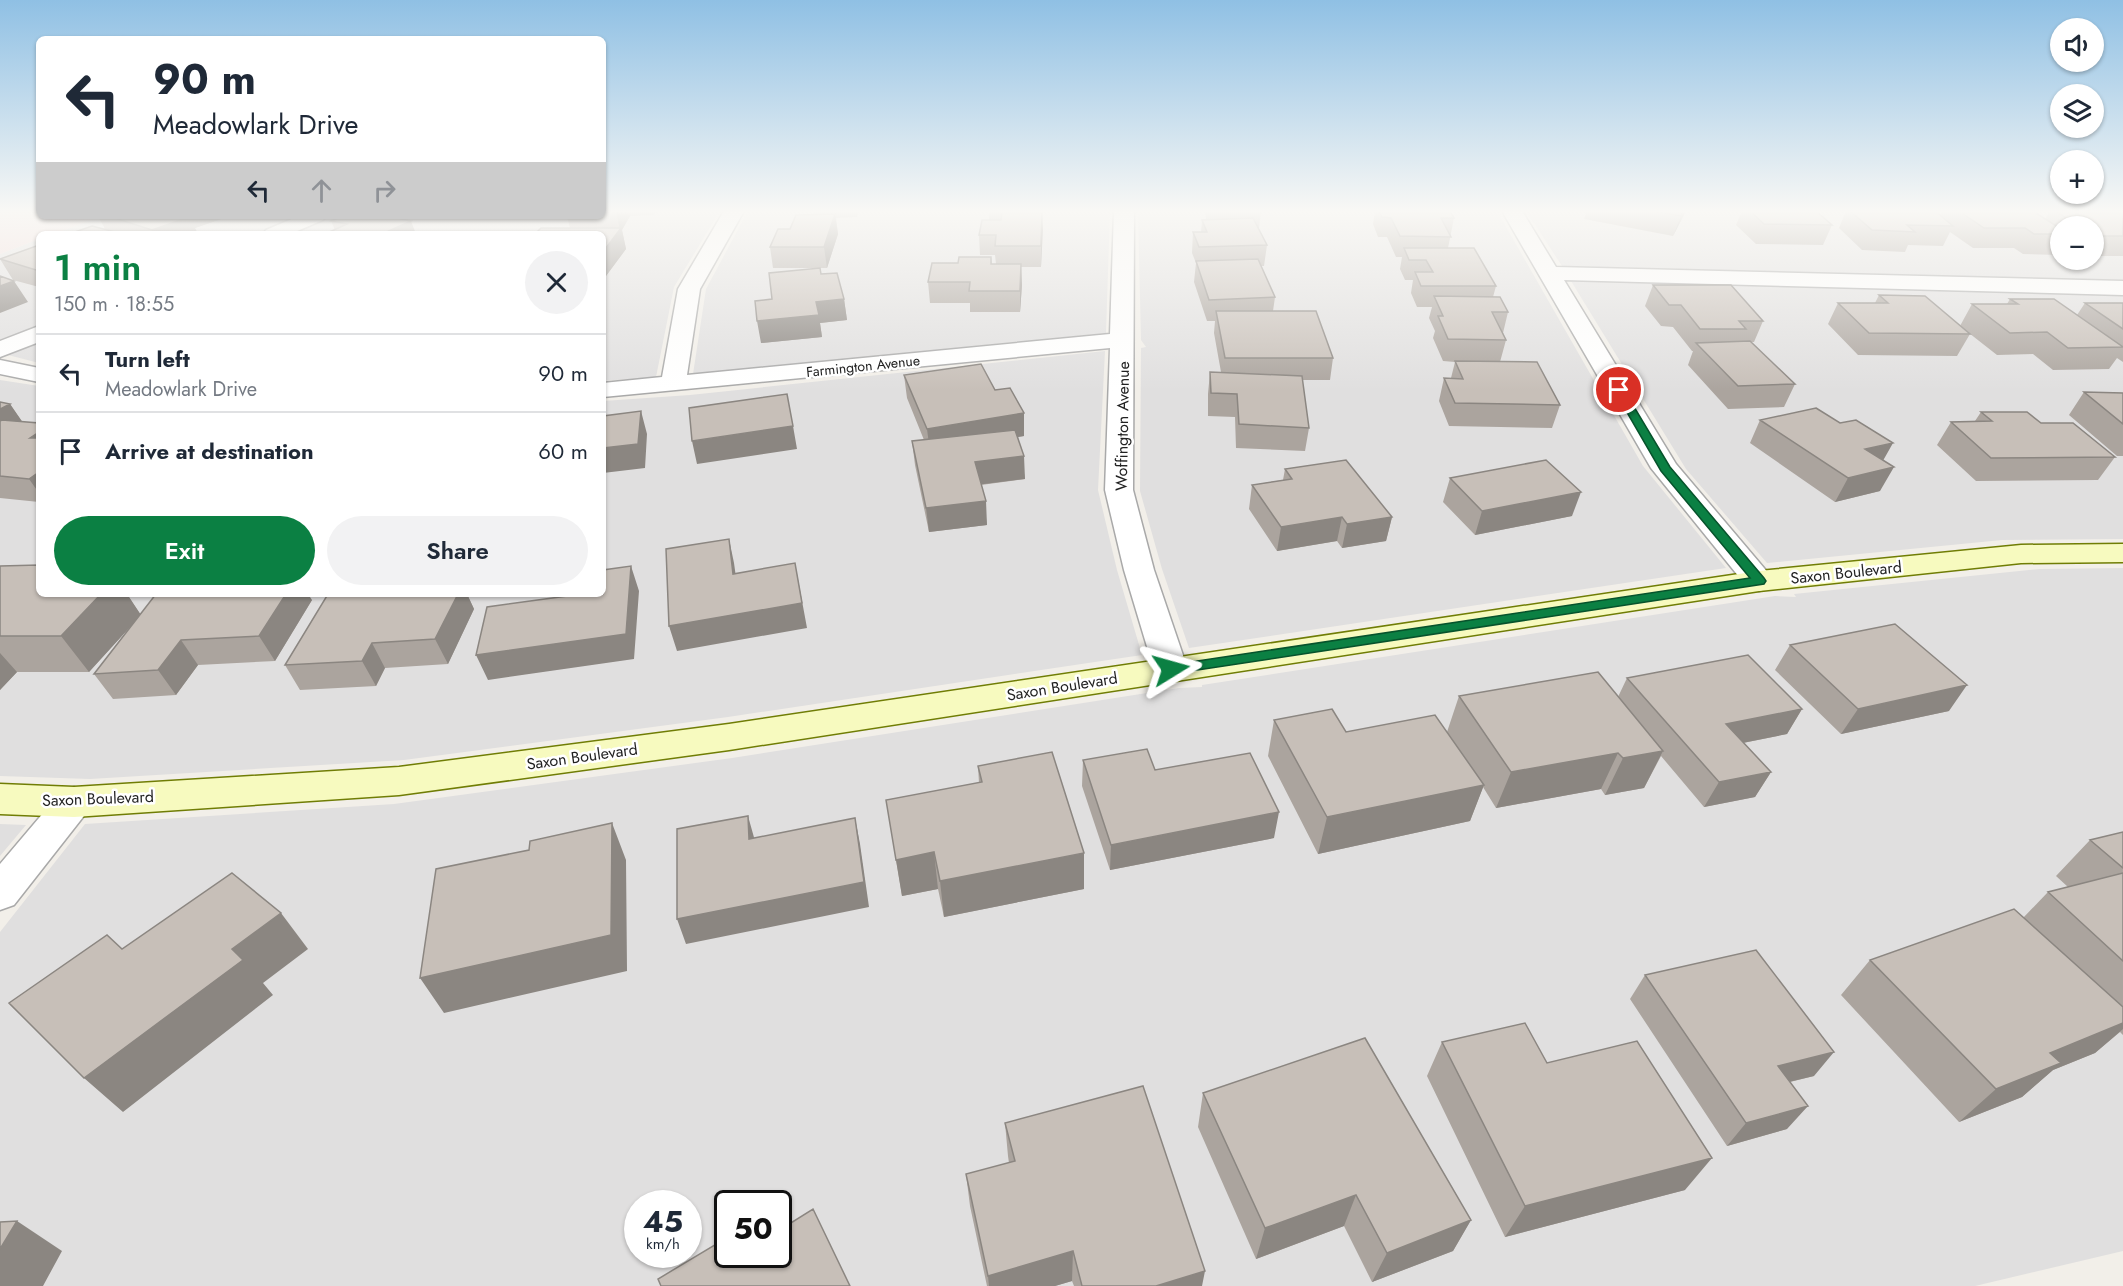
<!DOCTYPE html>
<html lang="en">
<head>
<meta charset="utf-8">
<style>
	:root { --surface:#fff; --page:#f2f2f3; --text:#1f2937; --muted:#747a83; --line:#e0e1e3; --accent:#0b8043 }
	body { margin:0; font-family:Jost,sans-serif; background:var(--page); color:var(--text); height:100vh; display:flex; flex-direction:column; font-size:22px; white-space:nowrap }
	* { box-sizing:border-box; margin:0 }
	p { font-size:20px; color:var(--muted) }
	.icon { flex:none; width:33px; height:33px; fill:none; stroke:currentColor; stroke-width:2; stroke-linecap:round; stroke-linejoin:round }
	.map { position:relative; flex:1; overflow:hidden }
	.side { position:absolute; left:36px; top:231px; width:570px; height:366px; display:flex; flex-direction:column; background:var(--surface); border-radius:9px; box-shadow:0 2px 4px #0004 }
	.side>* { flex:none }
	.guide { position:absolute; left:36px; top:36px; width:570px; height:183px; border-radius:9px; box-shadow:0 2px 4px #0004; background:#fff; color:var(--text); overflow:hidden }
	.fabs { position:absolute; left:2050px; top:18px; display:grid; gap:12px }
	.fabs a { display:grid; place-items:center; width:54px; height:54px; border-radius:50%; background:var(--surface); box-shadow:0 2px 4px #0004; font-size:30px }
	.speed { position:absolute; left:624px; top:1190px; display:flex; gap:12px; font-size:30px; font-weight:700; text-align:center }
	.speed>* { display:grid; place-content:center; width:78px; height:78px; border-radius:50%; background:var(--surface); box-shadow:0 2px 4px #0004; line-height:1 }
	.speed small { font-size:15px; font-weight:400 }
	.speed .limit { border:3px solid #111; border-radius:9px; background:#fff; color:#111 }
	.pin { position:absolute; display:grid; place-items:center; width:51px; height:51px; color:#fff; margin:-26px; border:3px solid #fff; border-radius:50%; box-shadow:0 2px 6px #0007 }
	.me { position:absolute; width:66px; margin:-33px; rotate:82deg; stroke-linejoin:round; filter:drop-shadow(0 0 4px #0008) }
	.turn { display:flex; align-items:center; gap:21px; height:126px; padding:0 18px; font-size:27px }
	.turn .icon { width:78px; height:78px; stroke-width:2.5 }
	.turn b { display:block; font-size:42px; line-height:51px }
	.lanes { display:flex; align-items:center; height:57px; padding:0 18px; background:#0003; justify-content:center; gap:30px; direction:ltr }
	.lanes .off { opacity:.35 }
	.round { display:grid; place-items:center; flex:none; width:63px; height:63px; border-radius:32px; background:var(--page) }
	.headline { display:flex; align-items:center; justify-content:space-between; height:102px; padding:0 18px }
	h1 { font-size:36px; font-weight:600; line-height:45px; color:var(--accent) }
	.primary-button { display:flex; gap:12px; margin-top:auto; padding:12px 18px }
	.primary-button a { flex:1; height:69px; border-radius:36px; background:var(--accent); color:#fff; font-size:24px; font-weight:600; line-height:69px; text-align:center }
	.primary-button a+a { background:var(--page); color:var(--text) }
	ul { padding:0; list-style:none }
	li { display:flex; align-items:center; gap:18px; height:78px; padding:0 18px; border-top:2px solid var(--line) }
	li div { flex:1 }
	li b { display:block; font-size:22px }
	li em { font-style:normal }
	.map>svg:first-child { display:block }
	.residential { fill:#e0dfdf; fill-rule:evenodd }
	.commercial { fill:#f2dad9 }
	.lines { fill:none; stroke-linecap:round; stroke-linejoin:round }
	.street-casing { stroke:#a9a9a9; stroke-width:3 }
	.secondary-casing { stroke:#707d05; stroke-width:3 }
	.street { fill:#fff; fill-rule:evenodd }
	.secondary { fill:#f7fabf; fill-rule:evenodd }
	.wall { fill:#aba49e }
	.shaded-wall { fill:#8b8681 }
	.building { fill:#c7bfb8; stroke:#8b8681; stroke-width:1.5 }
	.route { fill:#0b8043; stroke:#07532c; stroke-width:1.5 }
	.labels { text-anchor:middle; stroke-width:5; stroke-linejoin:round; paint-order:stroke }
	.far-street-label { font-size:14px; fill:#222; stroke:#fff }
	.street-label { font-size:16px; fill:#222; stroke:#fff }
</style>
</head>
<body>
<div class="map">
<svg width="2123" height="1286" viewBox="0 0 2123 1286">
	<rect width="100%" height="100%" fill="#f2efe9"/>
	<path class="residential" d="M603 211H720L674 287 656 377 603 381V234H290L332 216H603Z
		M748 211H1110L1106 333 693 374 706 289Z
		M1138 211H1497L1643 466 1726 568 1189 648 1162 569 1140 491 1141 348 1146 347 1141 340Z
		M1526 211H2123V280L1562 266ZM2061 226H2094V260H2061Z
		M101 216H299L256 234H54Z
		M39 239V325L0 341V254Z
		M1571 281 2123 295V539L2002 540 1767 563 1686 469Z
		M39 342V363L8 355Z
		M1105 351 1098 490 1117 570 1142 655 728 717 404 760 90 779 0 776V380L39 386V594H603V401L690 395Z
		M2123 568V1251L1975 1286H0V932L85 824 394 804 732 758 1179 688 1202 687V685L1775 596 1796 597 1794 594 2040 569ZM638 1203H688V1254H638ZM728 1203H778V1254H728Z
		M0 824 26 825 0 856Z"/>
	<path class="commercial" d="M0 211H39V216H101L54 234H39V239L0 254Z"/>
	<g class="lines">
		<g class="street-casing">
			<path id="street" d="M724 211H744L700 289 687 375 1110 334 1114 211H1134L1133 490 1154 570 1188 670 1183 678 1171 682 1159 678 1154 670 1124 570 1105 490 1110 348 603 397V383L662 377 678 289Z
				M1502 211H1522L1556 267 2123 281V295L1564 280 1676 464 1775 581 1770 588 1759 591 1748 588 1651 468Z
				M299 216H326L323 220 290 234H263L266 230Z
				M39 326V342L0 357V341Z
				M0 360 39 368V382L0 374Z
				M74 787 87 792 93 802 87 812 14 905 0 910V864L61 792Z"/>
		</g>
		<g class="secondary-casing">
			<path id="secondary" d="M2123 544V562L2021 563 1759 591 729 750 399 795 74 817 0 814V784L74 787 399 767 729 724 1759 571 2021 545Z"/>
		</g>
		<use href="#street" class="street"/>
		<use href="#secondary" class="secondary"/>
	</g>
	<path class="wall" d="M603 211H657L654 215 630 216 622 230 626 249 603 280V234L570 228 567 216H603Z
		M813 211H876H859L857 217 836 218 838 234 827 268H820L821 274 844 299 847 320 820 323 822 337 761 343 772 299 819 268H773L770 247 790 229 814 215Z
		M989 211H1042L1041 267H1021L1022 285 1020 312H970V303H930L928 282 958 263 991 257 992 264H996L995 255H980L979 235 989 220Z
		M1205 211H1261L1259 229 1267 245 1264 266H1261L1275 297 1273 311 1333 358 1330 380H1302L1309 428 1305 451 1236 448 1235 417 1208 416V394L1210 372H1221L1214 333 1215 321H1207L1194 282 1196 263 1192 253 1193 232H1201L1202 220 1206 219Z
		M1375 211H1450L1454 218 1448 248 1496 286 1493 297 1508 312 1503 333 1506 340 1500 362 1560 405 1552 428 1449 426 1439 401 1444 378H1451L1455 362 1443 361 1433 338 1435 331 1429 318 1432 307H1417L1411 293 1413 280H1405L1400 269 1402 257H1396L1387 237H1378L1373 224Z
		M1587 211H1686L1673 236 1584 219Z
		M1742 211H1816L1832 225 1823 245 1756 244 1736 225Z
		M1846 211H1935L1940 215 1943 211H2033L2045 219 2050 211H2123V256H2094V226H2061V250L2058 255 2023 254 2014 248H1973L1950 232 1943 246 1908 245 1905 252 1862 250 1839 228Z
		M98 216H226L227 217 195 228 198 234H69L105 229Z
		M452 216H471L465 219Z
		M331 221 416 234 335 230Z
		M39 245V287L13 280 0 259Z
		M1653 285 1763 321 1754 342H1751L1795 384 1784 407 1728 409 1688 365 1693 351H1692L1673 327 1661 326 1645 306Z
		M1879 295 1970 334 1957 356 1858 355 1828 324 1838 303H1875Z
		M2010 299 2077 315 2085 303H2123V362L2117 358 2109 369 2053 370 2033 354 1997 355 1960 326 1972 304H2007Z
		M904 375 995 390 1024 413V436L1018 437 1025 479 981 485 987 525 929 532 915 465 912 441 924 440 907 398Z
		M2084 392 2123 393V456H2117L2069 415Z
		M0 402 10 404 22 422 39 423V502L0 498Z
		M1981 412 2041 423 2115 457 2098 480 1976 481 1937 445 1951 422 1975 421Z
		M1760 420 1883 461 1880 491 1835 502 1750 443Z
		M1285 469 1392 517 1386 541 1342 548 1337 541 1277 551 1249 509 1252 485 1283 480Z
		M1450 478 1572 516 1475 535 1443 502Z
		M0 566 39 594H127L140 614 312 600 275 661 198 665 176 695 113 699 94 674 130 627 89 672H17L0 690Z
		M328 594H467L474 609 448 664 385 668 376 686 300 690 285 665Z
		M1790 645 1949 711 1841 734 1775 670Z
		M1627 678 1802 709 1787 734 1743 743 1771 772 1755 797 1704 807 1661 756 1644 788 1605 795 1601 789 1496 808 1483 787 1470 821 1318 854 1268 756 1274 720 1346 732H1447L1459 696 1618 697Z
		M1083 760 1155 770 1274 838 1110 870 1082 786Z
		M978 766 1084 889 944 917 938 889 902 896 886 800 979 783Z
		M2123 832V1035L2120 1032 2095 1053 2053 1070 2022 1097 1959 1122 1841 995 1870 960 2023 918 2048 892 2068 887 2056 876 2090 840Z
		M1645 975 1814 1076 1790 1082 1787 1129 1727 1146 1630 999Z
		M1442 1042 1685 1190 1505 1237 1427 1076Z
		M1203 1093 1471 1220 1453 1251 1372 1282 1344 1226 1256 1259 1198 1127Z
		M1005 1123 1202 1286H1074L1072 1281 1055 1286H987L970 1206 966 1174 1009 1163 1008 1156Z"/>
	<path class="shaded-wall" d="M616 211H629L630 216 622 230 626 249 603 280V252L620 230Z
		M1042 211 1043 230 1041 267V246Z
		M1683 211H1686L1673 236Z
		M835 214 838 234 827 268 824 247Z
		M177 216H226L227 217 195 228 198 234H154L152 230Z
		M411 221 416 234H382Z
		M1021 264 1022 285 1020 312V291Z
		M14 281 28 302 0 313V286Z
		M844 299 847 320 820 323 822 337 761 343 757 321 816 302Z
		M10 404 26 427 0 441V409Z
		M641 411 647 434 645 468 603 473V448Z
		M1024 413V436L930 452 927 429Z
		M793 426 797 449 697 464 692 441Z
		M39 432V450L30 438Z
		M1893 443 1880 466 1865 449Z
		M1024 456 1025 479 976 485 975 462Z
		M1894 467 1880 491 1835 502 1848 478Z
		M39 472V493L29 479Z
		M1581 492 1572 516 1475 535 1482 511Z
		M986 501 987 525 929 532 926 508Z
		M1342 517 1337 541 1277 551 1281 527Z
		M1392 517 1386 541 1342 548 1347 524Z
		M729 539 734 563 739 599 733 574Z
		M795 563 807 628 677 651 669 626Z
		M631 566 639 591 634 659 488 680 476 655Z
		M101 594H127L141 615 89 672 61 636Z
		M286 594H308L312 600 275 661 259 636Z
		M458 594H467L474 609 448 664 435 639Z
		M181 640 198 665 176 695 158 670Z
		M372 643 385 668 376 686 362 661Z
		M0 653 17 672 0 690Z
		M1967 685 1949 711 1841 734 1858 709Z
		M1802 709 1787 734 1712 749 1726 724Z
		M1663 751 1644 788 1605 795 1623 758Z
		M1618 753 1601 789 1496 808 1511 772Z
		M1771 772 1755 797 1704 807 1719 782Z
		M1484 785 1470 821 1318 854 1327 817Z
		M1279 812 1274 838 1110 870 1111 845Z
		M748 816 755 841 749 839Z
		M855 818 860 844 869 907 686 944 677 919Z
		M612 823 626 860 627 971 444 1013 420 978Z
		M934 852 938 889 902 896 896 860Z
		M1084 853V889L944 917 940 881Z
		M281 913 308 949 263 983 273 995 123 1112 84 1078 232 949Z
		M2123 1023V1029L2095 1053 2053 1070 2022 1097 1959 1122 1996 1089 2050 1053Z
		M1834 1052 1814 1076 1759 1089 1778 1066Z
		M1808 1106 1787 1129 1727 1146 1746 1123Z
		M1712 1158 1685 1190 1505 1237 1525 1206Z
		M1356 1195 1344 1226 1256 1259 1265 1228Z
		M1471 1220 1453 1251 1372 1282 1387 1253Z
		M17 1221 62 1251 43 1286H0V1249Z
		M1073 1251 1072 1281 1055 1286H989L988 1276Z
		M1205 1271 1202 1286H1156Z"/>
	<path class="building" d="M603 211H616L615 212H603Z
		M1002 211H1042L1041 246H995L996 235H979L982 220H1001Z
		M1379 211H1450L1454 218H1441L1451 237 1400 236 1391 218 1382 217Z
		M1652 211H1683L1681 216Z
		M1750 211H1816L1832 225 1764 224Z
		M1850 211H1935L1953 226 1907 225 1915 232 1872 230Z
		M1959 211H2033L2061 229V234H2034L2025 228H1984Z
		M2055 211H2123V236H2094V226H2079Z
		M835 214 824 247H770L778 229H790L796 215Z
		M108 216H187L189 217 152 230Z
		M342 216H389L411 221 382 234H325L347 224 331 221Z
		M1253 218 1267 245 1199 247 1193 232H1207L1202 220Z
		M92 226 123 234H69Z
		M541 228H621L603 252V234H535Z
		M39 245V269L36 270 0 259Z
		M1404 248H1474L1496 286H1421L1415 272H1433L1426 260H1409Z
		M959 257H991V264H1021L1020 291H969L970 282H928L932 263H958Z
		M1258 259 1275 297 1209 300 1196 261Z
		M820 268 821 274 837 273 844 299 816 302 819 315 757 321 755 301 772 299 769 273Z
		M0 276 14 281 0 286Z
		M1653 285H1731L1763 321H1739L1746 329H1700L1681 305H1669Z
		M1879 295 1925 296 1970 334 1869 333 1838 303H1888Z
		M1434 296 1500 297 1508 312H1492L1506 340 1448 339 1438 316H1443Z
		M2010 299H2054L2123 347 2068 348 2047 332 2010 333 1972 304H2018Z
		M2085 303H2123V329Z
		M1216 311H1316L1333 358H1225Z
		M1750 341 1795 384 1738 386 1696 343Z
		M1455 361 1537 362 1560 405 1455 403 1444 378 1463 379Z
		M981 364 995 390 1010 388 1024 413 927 429 904 375Z
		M1210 372 1302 376 1309 428 1239 424 1237 394 1211 393Z
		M2084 392 2123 393V424Z
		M787 394 793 426 692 441 689 408Z
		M0 402 10 404 0 409Z
		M1816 408 1840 423 1856 420 1893 443 1865 449 1894 467 1848 478 1760 420Z
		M641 411 638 444 603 448V416Z
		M1981 412H2027L2041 423H2073L2115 457 1991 458 1951 422 1992 421Z
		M2 420 39 423V432L30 438H39V472L29 479 0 476V421Z
		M1015 430 1024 456 975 462 986 501 926 508 912 441Z
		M1346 460 1392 517 1347 524 1342 517 1281 527 1252 485 1292 479 1285 469Z
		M1546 460 1581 492 1482 511 1450 478Z
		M729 539 733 574 795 563 802 603 669 626 666 549Z
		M39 565V594H101L61 636H0V566Z
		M631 566 626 634 476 655 487 607 567 596 568 594H603V570Z
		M156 594H286L259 636 181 640 158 670 94 674Z
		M328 594H458L435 639 372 643 362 661 285 665Z
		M1895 624 1967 685 1858 709 1790 645Z
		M1748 655 1802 709 1726 724 1771 772 1719 782 1627 678Z
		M1598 672 1663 751 1623 758 1618 753 1511 772 1459 696Z
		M1332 709 1346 732 1435 715 1484 785 1327 817 1274 720Z
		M1147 749 1155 770 1250 753 1279 812 1111 845 1083 760Z
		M1052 752 1084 853 940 881 934 852 896 860 886 800 982 782 978 766Z
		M748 816 749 839 855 818 864 882 677 919V829Z
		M612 823 611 935 420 978 436 869 529 850 530 841Z
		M2123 832V868L2090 840Z
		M232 873 281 913 232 949 243 960 84 1078 9 1003 107 935 122 949Z
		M2123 873V961L2048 892Z
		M2014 909 2123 1007V1023L2050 1053 2061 1063 1996 1089 1870 960Z
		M1756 950 1834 1052 1778 1066 1808 1106 1746 1123 1645 975Z
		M1525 1023 1547 1063 1637 1041 1712 1158 1525 1206 1442 1042Z
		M1365 1038 1471 1220 1387 1253 1356 1195 1265 1228 1203 1093Z
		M1143 1086 1205 1271 1156 1286H1082L1073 1251 988 1276 966 1174 1015 1161 1005 1123Z
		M813 1209 850 1286H661L658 1279 728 1237V1254H736L737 1257 741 1254H778V1231Z
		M17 1221 0 1249V1222Z"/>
	<linearGradient id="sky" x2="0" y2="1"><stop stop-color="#8fc0e4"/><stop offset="0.54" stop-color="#f9f8f5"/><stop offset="1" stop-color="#f9f8f5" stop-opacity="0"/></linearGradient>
	<rect width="2123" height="391" fill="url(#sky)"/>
	<path class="route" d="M1619 387 1624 390 1670 467 1764 578 1766 581 1764 584 1171 674 1166 673 1164 669 1171 665 1750 578 1661 471 1614 390Z"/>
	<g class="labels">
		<g class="far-street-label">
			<text transform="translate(863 366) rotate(-6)" y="5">Farmington Avenue</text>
		</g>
		<g class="street-label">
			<text transform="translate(1122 426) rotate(-89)" y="6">Woffington Avenue</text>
			<text transform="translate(1846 572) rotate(-6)" y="6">Saxon Boulevard</text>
			<text transform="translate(1062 686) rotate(-9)" y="6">Saxon Boulevard</text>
			<text transform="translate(582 756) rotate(-8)" y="6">Saxon Boulevard</text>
			<text transform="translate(98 798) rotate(-2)" y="6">Saxon Boulevard</text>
		</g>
	</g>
</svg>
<div class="fabs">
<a><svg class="icon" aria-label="sound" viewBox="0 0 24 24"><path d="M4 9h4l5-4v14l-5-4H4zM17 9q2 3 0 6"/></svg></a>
<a><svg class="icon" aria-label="layers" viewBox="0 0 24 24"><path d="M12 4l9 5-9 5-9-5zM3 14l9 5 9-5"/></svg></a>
<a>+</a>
<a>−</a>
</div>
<div class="speed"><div>45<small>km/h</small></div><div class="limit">50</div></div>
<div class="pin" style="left:1619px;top:390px;background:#d93025"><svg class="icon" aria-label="arrive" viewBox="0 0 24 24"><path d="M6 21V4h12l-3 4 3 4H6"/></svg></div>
<svg class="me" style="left:1171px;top:669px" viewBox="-20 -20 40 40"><path d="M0-17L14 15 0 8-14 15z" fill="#0b8043" stroke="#fff" stroke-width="4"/></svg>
<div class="guide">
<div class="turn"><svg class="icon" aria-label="left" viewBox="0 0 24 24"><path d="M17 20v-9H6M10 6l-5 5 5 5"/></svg><div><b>90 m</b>Meadowlark Drive</div></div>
<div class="lanes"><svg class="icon" aria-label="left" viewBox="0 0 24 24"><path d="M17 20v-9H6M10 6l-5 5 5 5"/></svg><svg class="icon off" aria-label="ahead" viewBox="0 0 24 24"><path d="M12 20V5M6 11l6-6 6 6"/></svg><svg class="icon off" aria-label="right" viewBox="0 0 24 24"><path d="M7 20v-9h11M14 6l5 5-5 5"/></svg></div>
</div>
<section class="side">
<div class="headline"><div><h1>1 min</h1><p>150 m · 18:55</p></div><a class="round"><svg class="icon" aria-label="close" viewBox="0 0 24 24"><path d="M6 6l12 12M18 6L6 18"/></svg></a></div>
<ul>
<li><svg class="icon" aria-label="left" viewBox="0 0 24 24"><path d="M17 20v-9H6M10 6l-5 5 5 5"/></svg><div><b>Turn left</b><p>Meadowlark Drive</p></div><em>90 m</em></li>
<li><svg class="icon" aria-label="arrive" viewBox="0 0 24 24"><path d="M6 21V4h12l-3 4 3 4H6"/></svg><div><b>Arrive at destination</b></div><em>60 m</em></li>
</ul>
<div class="primary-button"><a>Exit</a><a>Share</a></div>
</section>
</div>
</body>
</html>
